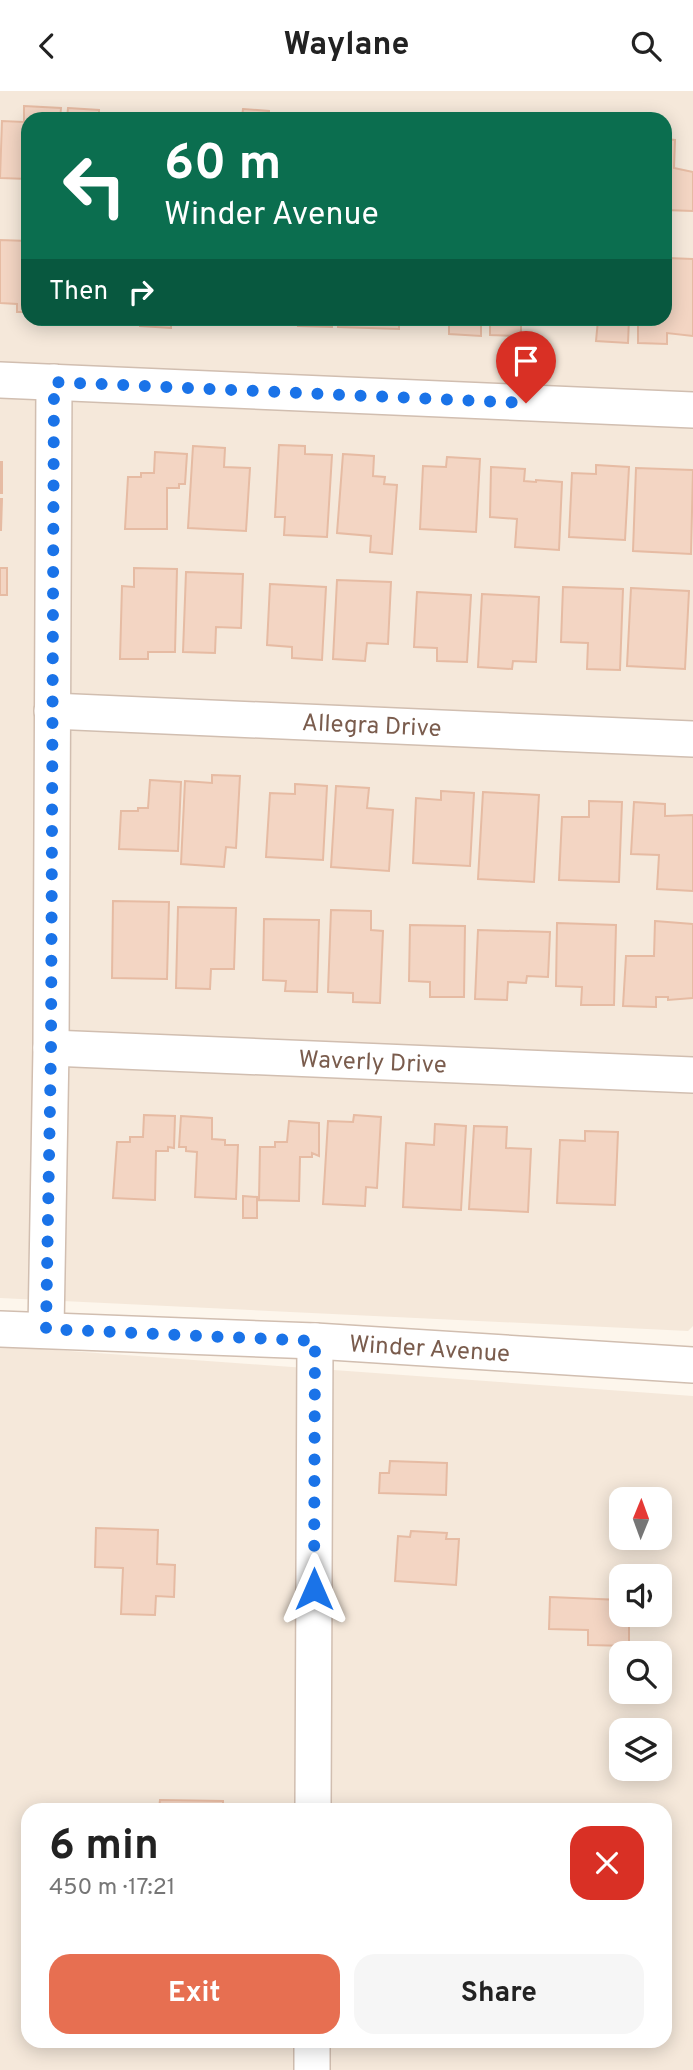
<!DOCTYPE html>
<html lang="en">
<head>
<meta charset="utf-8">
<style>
	:root { --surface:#fff; --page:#f6f6f6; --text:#222; --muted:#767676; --accent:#e76f51 }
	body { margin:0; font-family:Overpass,sans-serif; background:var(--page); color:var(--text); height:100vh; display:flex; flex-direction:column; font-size:26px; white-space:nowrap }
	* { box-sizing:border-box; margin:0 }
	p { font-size:23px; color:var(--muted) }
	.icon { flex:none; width:38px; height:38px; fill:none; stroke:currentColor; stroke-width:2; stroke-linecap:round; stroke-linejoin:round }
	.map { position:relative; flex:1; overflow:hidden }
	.panel { position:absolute; left:21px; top:1712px; width:651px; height:245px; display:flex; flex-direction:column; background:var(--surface); border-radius:21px; box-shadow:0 4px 18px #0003 }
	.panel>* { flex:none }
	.hud { position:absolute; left:21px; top:21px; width:651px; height:214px; border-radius:21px; box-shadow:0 4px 18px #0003; background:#0b6e4f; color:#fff; overflow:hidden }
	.needle { width:46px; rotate:1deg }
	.buttons { position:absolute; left:609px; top:1396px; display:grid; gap:14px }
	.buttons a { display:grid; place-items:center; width:63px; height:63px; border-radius:14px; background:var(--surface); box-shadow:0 4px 18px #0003; font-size:35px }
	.pin { position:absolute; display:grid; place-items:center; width:60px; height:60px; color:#fff; margin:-72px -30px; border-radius:50% 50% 50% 0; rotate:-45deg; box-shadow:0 0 7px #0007 }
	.pin .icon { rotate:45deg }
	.me { position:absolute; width:77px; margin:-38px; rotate:0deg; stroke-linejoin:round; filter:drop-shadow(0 0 5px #0008) }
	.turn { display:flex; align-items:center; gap:24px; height:147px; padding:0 28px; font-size:32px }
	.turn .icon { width:91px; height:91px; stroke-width:2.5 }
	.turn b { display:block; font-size:49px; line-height:60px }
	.then { display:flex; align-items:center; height:66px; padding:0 28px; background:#0003; gap:14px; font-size:26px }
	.round { display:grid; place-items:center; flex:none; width:74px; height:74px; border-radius:21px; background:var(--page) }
	.head { display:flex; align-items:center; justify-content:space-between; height:119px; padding:0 28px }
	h1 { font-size:42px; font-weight:700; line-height:52px }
	.cta { display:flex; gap:14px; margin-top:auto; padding:14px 28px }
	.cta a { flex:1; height:80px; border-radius:21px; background:var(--accent); color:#fff; font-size:28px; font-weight:700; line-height:80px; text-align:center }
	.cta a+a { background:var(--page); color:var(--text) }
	header { display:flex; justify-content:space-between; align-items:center; height:91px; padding:0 28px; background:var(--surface); font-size:32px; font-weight:700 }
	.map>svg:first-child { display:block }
	.residential { fill:#f5e8da; fill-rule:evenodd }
	.building { fill:#f3d5c3; stroke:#e6bba3; stroke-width:2 }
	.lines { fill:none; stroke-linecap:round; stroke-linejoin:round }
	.minor-casing { stroke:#d1beb0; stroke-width:38 }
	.minor { stroke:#fff; stroke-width:35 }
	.route { stroke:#1a73e8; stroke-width:12; stroke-dasharray:0 21.6 }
	.labels { text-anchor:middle; stroke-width:5; stroke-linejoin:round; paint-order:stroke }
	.street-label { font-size:24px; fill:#7a5c4d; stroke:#fffaf3 }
</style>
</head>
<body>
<header><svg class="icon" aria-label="back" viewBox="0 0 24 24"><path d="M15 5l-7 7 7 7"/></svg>Waylane<svg class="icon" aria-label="search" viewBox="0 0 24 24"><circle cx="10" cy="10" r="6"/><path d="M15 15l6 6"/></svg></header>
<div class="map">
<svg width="693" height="1979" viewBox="0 0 693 1979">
	<rect width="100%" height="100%" fill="#fdf6ec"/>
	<path class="residential" d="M0 0H693V1235L688 1240 0 1207ZM28 28H665V228H28Z
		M0 1255 693 1305V1979H0ZM621 1409H660V1447H621ZM621 1486H660V1524H621ZM621 1563H660V1601H621ZM621 1640H660V1678H621ZM28 1718H665V1950H28Z"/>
	<path class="building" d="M24 15 61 17 60 28H28V88L0 87 2 30 24 31Z
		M68 17 99 19V28H67Z
		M243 18 269 20V28H215V25L242 26Z
		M177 24 206 26V28H177Z
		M665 48 675 49 674 77 693 81V120L665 119Z
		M0 149 28 150V221H17V213L0 212Z
		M667 167 693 168V245L667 242V253L638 252V228H665Z
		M140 228H196V229L171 228V237L140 235Z
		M205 228H239V232L205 230Z
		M298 228H332V236L298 235Z
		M338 228H399V238L338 236Z
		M449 228H481V245L449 243Z
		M490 228H541L521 229V245L490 244Z
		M591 228H629L628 252 596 250 598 229Z
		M279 354 305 355V363L332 364 327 446 284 444 285 426H275Z
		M193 355 225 357 224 376 250 377 246 440 188 437Z
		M155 361 187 363 185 393H179V397H167V438H125L128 386H141V382H154Z
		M343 363 374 365 373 385 385 386 384 393 397 394 392 463 370 461 371 445 337 442Z
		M447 366 480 368 476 441 420 438 423 375 446 376Z
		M0 371H2V402H0Z
		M596 374 629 376 625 449 569 446 572 382 596 383Z
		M491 376 525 378 524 390 536 391V389L562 391 559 459 515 456 517 428 490 426Z
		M636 377 693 379 691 463 633 460Z
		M0 408H2L1 439H0Z
		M0 477H7V504H0Z
		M134 477 177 478 175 561H148V568H120L122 495 134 496Z
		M186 481 243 483 241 537 216 536 215 562 183 561Z
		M337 489 391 491 388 553 367 552 365 570 333 568Z
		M270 493 326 496 322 569 292 567V556L267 554Z
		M563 496 623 498 620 579 587 578 588 552 561 551Z
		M631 497 689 500 685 578 627 575Z
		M417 501 471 504 467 571 437 570V557L414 556Z
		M482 503 539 506 536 571 513 570 512 578 478 576Z
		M212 684 240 685 236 757 226 756 224 776 181 773 185 690 212 692Z
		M150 689 181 691 178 760 119 758 121 720H138V717H148Z
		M295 693 327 695 323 769 266 766 270 702 295 703Z
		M336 695 369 697 367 717 393 719 389 780 331 776Z
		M441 700 474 702 470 775 413 772 416 707 441 709Z
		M483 701 539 704 534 791 478 788Z
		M589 710 622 711 619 791 559 789 562 726H589Z
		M634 711 665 713V725L693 724V800L657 798 659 764 631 763Z
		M113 810 169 811 167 888 112 887Z
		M178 816 236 817 234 878H211L210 898 176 897Z
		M331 819 371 820V839L383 840 380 912 353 911V902L328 901Z
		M264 828 319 829 317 901 285 900 286 890 263 889Z
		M655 830 693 833V907L668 909V906H656V916L623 915 626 865H654Z
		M557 832 616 834 614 914H581L582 896 556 895Z
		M410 834 465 835 464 906H430V891L409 890Z
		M478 839 550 841 548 886 527 885 526 892 508 891 507 909 475 908Z
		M144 1024 175 1025 174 1057 168 1056V1060H156L155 1109 113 1107 117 1051H130V1046H143Z
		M354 1024 381 1026 377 1097 366 1096 365 1115 323 1113 328 1030 353 1031Z
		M181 1025 212 1027V1048L225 1049V1054H238L236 1108 195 1106 197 1061 186 1060V1056H179Z
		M289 1030 319 1032V1065L312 1062V1066H300L299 1110 259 1109 260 1056H275V1051H287Z
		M435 1033 466 1035 461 1119 403 1116 406 1052 434 1054Z
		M474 1035 507 1036 506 1057 531 1058 528 1121 469 1118Z
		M585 1040 618 1041 615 1114 557 1112 560 1049 585 1050Z
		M243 1105 257 1106V1127H243Z
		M390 1370 447 1372 446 1404 379 1402 380 1382H389Z
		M96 1437 158 1439 157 1473 175 1474 174 1506 156 1505 155 1524 121 1523 123 1477 95 1476Z
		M411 1440 447 1442 446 1448H459L456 1494 395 1490 398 1445 410 1446Z
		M550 1506 621 1509V1524H629V1555L588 1554V1539L549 1538Z
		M160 1709 223 1710V1718H159Z"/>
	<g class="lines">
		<g class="minor-casing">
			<g id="minor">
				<path d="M0 289 693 319"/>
				<path id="s1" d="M52 620 693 648"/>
				<path id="s2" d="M51 957 693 984"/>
				<path id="s3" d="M0 1238 315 1250 693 1274"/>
				<path d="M46 1238 51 957 54 291"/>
				<path d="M313 1718 315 1250"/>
				<path d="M312 1979V1950"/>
			</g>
		</g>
		<use href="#minor" class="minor"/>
	</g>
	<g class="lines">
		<path class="route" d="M314 1498 315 1250 46 1238 51 957 54 291 526 312"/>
	</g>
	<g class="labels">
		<g class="street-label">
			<text dy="8" stroke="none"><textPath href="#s1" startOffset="320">Allegra Drive</textPath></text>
			<text dy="8" stroke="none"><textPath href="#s2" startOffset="322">Waverly Drive</textPath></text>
			<text dy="8" stroke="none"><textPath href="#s3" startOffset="430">Winder Avenue</textPath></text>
		</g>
	</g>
</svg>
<div class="buttons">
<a><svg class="needle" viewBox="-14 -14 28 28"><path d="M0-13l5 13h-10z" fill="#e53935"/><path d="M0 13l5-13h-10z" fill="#767676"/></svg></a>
<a><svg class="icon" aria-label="sound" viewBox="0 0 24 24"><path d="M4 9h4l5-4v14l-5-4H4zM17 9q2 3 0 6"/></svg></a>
<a><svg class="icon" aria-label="search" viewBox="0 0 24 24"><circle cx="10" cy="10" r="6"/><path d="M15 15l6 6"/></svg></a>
<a><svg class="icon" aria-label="layers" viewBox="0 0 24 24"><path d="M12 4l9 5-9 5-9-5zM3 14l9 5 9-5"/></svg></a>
</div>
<div class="pin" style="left:526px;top:312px;background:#d93025"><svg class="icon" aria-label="arrive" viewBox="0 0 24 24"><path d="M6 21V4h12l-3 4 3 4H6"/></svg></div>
<svg class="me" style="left:314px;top:1498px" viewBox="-20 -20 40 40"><path d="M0-17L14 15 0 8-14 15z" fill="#1a73e8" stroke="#fff" stroke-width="4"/></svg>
<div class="hud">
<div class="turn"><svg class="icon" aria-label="left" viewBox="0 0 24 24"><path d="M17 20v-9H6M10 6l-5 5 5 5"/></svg><div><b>60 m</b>Winder Avenue</div></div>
<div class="then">Then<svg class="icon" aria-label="right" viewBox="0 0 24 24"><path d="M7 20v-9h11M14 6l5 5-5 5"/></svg></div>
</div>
<section class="panel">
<div class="head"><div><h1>6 min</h1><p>450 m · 17:21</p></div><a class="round" style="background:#d93025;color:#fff"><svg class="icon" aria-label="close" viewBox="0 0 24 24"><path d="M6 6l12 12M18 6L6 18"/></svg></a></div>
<div class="cta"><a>Exit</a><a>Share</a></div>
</section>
</div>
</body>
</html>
